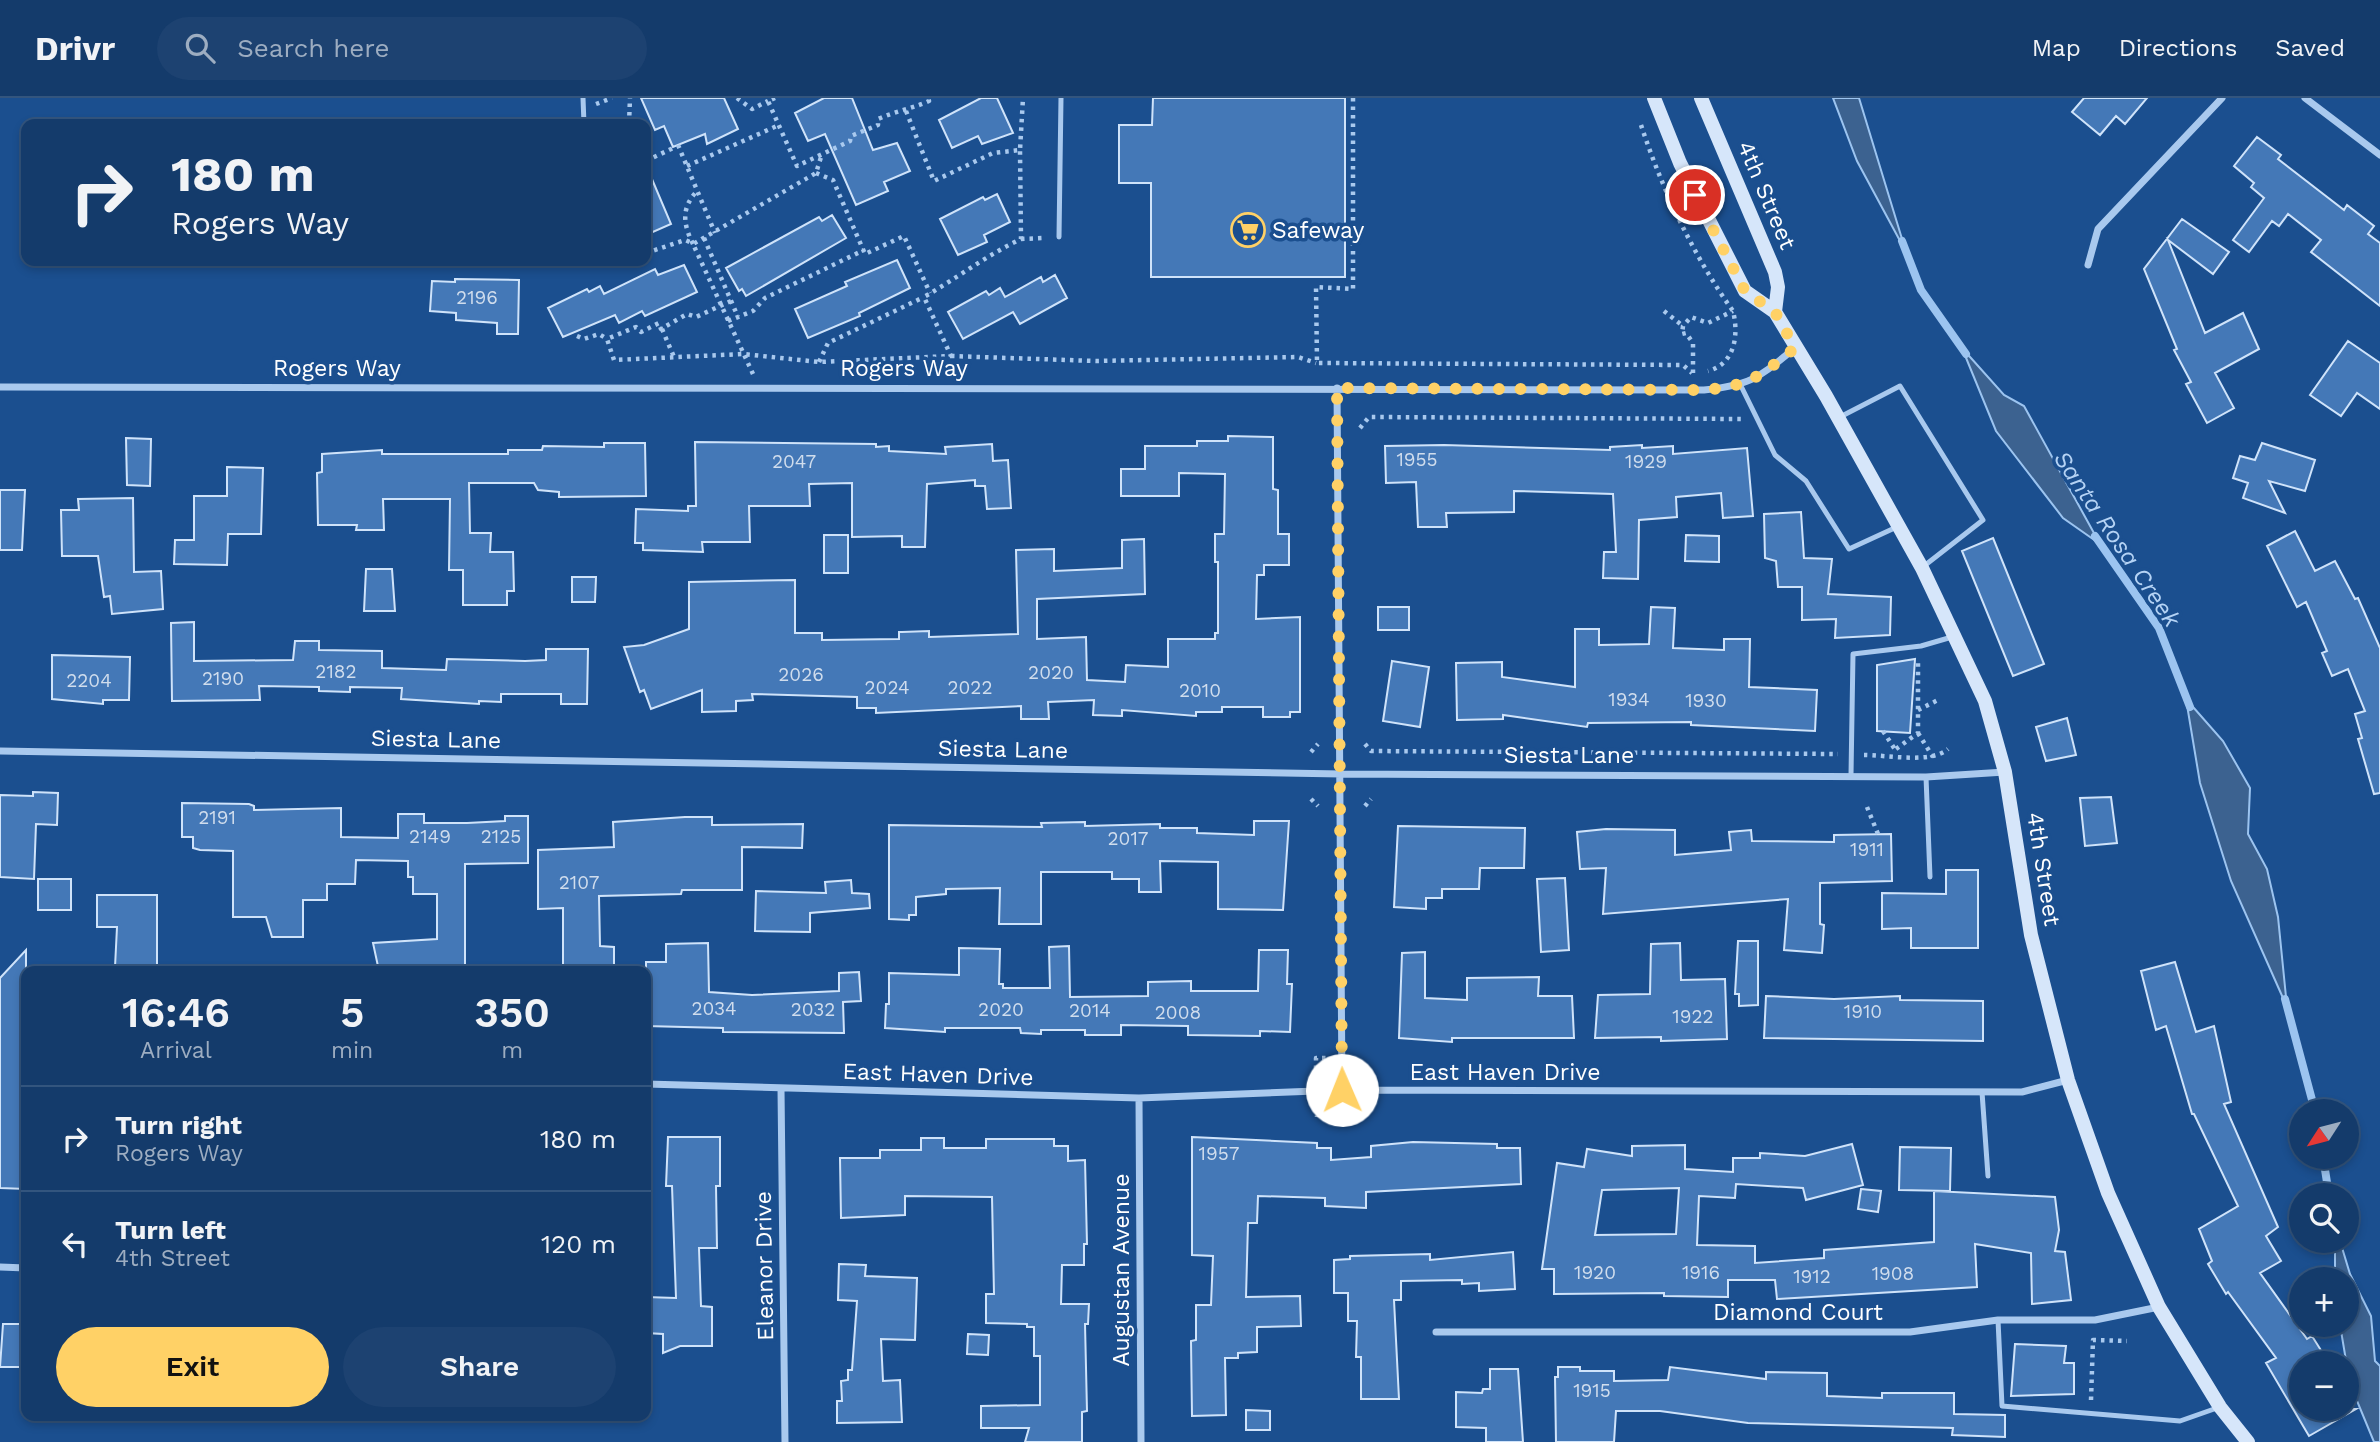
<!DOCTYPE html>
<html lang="en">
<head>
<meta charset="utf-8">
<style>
	:root { --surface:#143b6b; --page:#1d4271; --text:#f1f3f6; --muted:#9dadc1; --line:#33557e; --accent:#ffd166 }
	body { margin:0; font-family:"Work Sans",sans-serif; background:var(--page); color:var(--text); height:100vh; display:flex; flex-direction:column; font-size:26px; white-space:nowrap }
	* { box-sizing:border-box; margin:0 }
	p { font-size:23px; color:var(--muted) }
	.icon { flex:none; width:38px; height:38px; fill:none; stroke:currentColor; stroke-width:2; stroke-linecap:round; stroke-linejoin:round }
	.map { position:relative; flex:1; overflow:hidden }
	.sheet { position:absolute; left:21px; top:868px; width:630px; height:455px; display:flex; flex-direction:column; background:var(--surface); border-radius:14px; box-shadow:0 4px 10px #0003,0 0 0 2px var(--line) }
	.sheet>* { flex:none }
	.top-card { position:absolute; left:21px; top:21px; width:630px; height:147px; border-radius:14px; box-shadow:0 4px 10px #0003,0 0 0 2px var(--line); background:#143b6b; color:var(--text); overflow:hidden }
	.needle { width:46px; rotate:234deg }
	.tools { position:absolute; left:2289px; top:1001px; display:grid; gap:14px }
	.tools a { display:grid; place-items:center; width:70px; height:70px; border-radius:50%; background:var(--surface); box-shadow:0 4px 10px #0003,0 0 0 2px var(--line); font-size:35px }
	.pin { position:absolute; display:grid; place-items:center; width:60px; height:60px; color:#fff; margin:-30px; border:4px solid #fff; border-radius:50%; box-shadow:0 2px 7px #0007 }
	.me { position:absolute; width:77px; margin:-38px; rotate:359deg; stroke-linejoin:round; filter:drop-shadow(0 0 5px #0008) }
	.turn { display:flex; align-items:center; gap:24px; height:147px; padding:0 35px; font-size:32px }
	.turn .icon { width:91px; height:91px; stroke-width:2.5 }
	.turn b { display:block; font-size:49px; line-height:60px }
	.eta { display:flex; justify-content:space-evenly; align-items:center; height:119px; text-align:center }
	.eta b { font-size:42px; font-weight:600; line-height:49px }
	.primary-button { display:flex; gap:14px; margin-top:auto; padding:14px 35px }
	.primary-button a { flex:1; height:80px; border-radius:42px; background:var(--accent); color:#111; font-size:28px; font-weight:600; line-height:80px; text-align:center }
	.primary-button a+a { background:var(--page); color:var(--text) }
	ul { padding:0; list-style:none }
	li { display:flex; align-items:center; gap:21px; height:105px; padding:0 35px; border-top:2px solid var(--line) }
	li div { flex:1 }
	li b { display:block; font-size:26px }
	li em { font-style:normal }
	header { display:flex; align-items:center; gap:42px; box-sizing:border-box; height:98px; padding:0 35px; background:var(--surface); border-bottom:2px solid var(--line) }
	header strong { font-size:33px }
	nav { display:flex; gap:38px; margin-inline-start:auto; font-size:24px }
	.search { width:490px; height:63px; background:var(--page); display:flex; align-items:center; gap:18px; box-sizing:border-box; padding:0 24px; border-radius:38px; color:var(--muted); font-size:26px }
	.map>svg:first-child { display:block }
	.water { fill:#3c6290; stroke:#9cc4f0; stroke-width:2 }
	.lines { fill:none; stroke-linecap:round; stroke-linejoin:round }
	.stream { stroke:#9cc4f0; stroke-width:8 }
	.building { fill:#4478b7; stroke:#cfe3fa; stroke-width:2; fill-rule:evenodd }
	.path { stroke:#a9c9ee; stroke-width:4.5; stroke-dasharray:3.5 5; stroke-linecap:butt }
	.service { stroke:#a9c9ee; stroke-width:5 }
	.minor { stroke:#a9c9ee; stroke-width:7 }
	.secondary { stroke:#d6e6fa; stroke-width:14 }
	.route { stroke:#ffd166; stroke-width:12; stroke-dasharray:0 21.6 }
	.labels { text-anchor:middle; stroke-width:7; stroke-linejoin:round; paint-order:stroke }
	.number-label { font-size:19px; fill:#d0dded }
	.street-label { font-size:23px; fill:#fff; stroke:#1b4f8f }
	.poi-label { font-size:23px; fill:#fff; stroke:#1b4f8f; text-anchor:start }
	.water-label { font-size:24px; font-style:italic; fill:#b5d3f5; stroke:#1b4f8f }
</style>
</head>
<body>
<header>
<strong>Drivr</strong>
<div class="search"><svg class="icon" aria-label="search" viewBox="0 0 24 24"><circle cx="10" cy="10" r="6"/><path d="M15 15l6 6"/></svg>Search here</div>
<nav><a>Map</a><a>Directions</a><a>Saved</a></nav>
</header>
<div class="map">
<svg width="2380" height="1344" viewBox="0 0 2380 1344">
	<rect width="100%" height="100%" fill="#1b4f8f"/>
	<path class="water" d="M1833 0H1859L1906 154 1857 63Z
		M1962 250 2004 297 2024 308 2100 446 2063 420 1996 333Z
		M2186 601 2223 643 2250 690 2248 736 2267 771 2278 819 2287 909 2231 783 2200 685Z
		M2335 1143H2340L2350 1176 2371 1218 2375 1263 2380 1268V1344H2374L2350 1286 2340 1227H2347V1181H2335Z"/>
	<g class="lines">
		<path class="stream" d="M1902 143 1921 192 1966 256
			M2095 438 2159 530 2190 609
			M2285 901 2315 1013
			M2323 1059 2329 1097"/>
	</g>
	<path class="building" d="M641 0H724L738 31 707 46 705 36 673 49 664 28 655 32Z
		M824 0H852L873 52 897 45 910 73 884 84 888 93 856 107 825 36 808 43 795 15Z
		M981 0H997L1013 35 982 46 978 38 952 50 939 22Z
		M1153 0H1345V179H1151V85H1119V27H1152Z
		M2084 0H2147L2125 26 2116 18 2100 37 2072 14Z
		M2257 39 2281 57 2278 61 2344 112 2347 107 2374 128 2368 136 2380 145V208L2311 154 2321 142 2288 116 2279 128 2272 123 2249 154 2233 142 2264 100 2251 89 2254 85 2234 68Z
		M646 67 671 126 646 137Z
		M997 96 1010 124 984 137 987 144 958 157 940 121 983 99 985 102Z
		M832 117 846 140 746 198 742 191 739 193 726 170 819 119 822 123Z
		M2182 121 2229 154 2213 176 2168 142 2205 235 2243 215 2259 251 2215 275 2234 310 2207 325 2186 286 2191 284 2174 252 2177 251 2144 171Z
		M897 162 910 190 859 215 860 218 808 240 795 211 847 188 845 184Z
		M684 167 697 194 645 218 642 213 619 225 615 217 563 239 548 210 587 191 589 194 600 188 604 196 655 171 658 177Z
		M1055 177 1067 200 1020 226 1013 214 963 241 948 214 986 193 989 197 1000 190 1005 199 1041 179 1043 184Z
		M455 181 519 182 518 236H497V225L456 222V215L430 213 432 183 455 184Z
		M2348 243 2380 265V311L2357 295 2341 318 2310 297Z
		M1228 338 1273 339V391L1278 392V436H1289V467H1264V477H1257L1256 521 1300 519V614H1290V619H1263V609H1222V614H1196V618L1122 612V618L1093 617 1094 602 1048 604 1049 621H1021V608L876 615V610H857V599L752 596 753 602 736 603V613L702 614V592L651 611 644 592 640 594 624 549 644 547 689 531V484L795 482V535H822V542L899 541V534H902L929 533V539L1018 536 1016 452 1054 451V473L1122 470V442L1144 441 1145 496 1037 501V541L1086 539 1087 582 1125 584 1126 567 1168 569V541H1215V535H1218V464H1215V436H1224L1225 376 1179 375V398H1121V371H1145V348H1197V343H1228Z
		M126 340 151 341 150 388 127 387Z
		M695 344 876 346V349L889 348V353L946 356 945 349 992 346 993 363 1008 362 1011 410 987 411 985 388H975V382L927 386 925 449H902V438L852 439V385L809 386 810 408H749L750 444H702L703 454 643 452V445H635L636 411 688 413V408H696Z
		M604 345H645L646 398 559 399V394L538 392 534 385H469L470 435H491L490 454H513L514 493H507V507H463V472H449L450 401H383L384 432H356L357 427H318L317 375 322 374V356L382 352V356H508V352H542L543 348 604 349Z
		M2262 345 2315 362 2305 393 2269 383 2285 415 2243 400 2248 385 2233 380 2240 358 2255 362Z
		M1444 347 1610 352V349L1642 347V350L1673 348V356L1747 350 1753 418 1723 420 1721 395 1676 399 1677 419 1639 422 1638 481 1603 480 1604 454H1616L1613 396 1514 393V414L1446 415 1447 429H1418L1416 384 1386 385 1385 348Z
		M227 369 263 370 261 436H228L227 467 174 466 175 442H194V398H227Z
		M0 392H25L22 452H0Z
		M133 400 134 474 161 473 163 511 112 516 110 498 104 499 98 458H62L61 412H79L78 401Z
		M1801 414 1804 460 1832 461 1828 496 1891 499 1890 537 1835 540 1836 521 1802 522V489H1778L1776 463 1765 460 1764 416Z
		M2295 433 2315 473 2335 463 2355 501 2358 500 2380 550V695L2374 696 2358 641 2362 640 2355 616 2365 613 2348 571 2332 578 2322 555 2327 553 2306 504 2297 509 2267 448Z
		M824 437H848V475H824Z
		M1686 437 1719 438V464L1685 463Z
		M1993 440 2044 566 2013 578 1962 453Z
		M366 471H392L395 513H364Z
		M572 479H596L595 504H572Z
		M1378 509H1409V532H1378Z
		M1651 509 1675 510 1673 550 1724 552V541H1750L1749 589 1817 592 1815 633 1691 627V624L1588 625 1587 629 1503 617V621L1457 622 1456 565 1502 564V579L1575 589V531H1599V547L1649 546Z
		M194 524V563L293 562 295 543H319V552L382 553V570L446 572 447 561 525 563 546 562V551H588L587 606H561V596H501V604L479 603V606L401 601 402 590 350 589V594L319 593V589L259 588 260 602 172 603 171 525Z
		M52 557 130 559 129 602H103V606L52 601Z
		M1915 561 1910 635 1877 633V567Z
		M1392 563 1429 569 1420 629 1383 623Z
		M2067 620 2076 657 2046 663 2036 629Z
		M33 694 58 695 57 727 36 726 34 781 0 779V697L33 698Z
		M2111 699 2117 745 2085 748 2080 700Z
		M182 705 249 706 254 708V712L341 710V739L398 740V716H424V725H467L505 723V718H528V765L465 766V873H379L373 845 437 841V796H413V779H408V763L356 762 355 786H327V802H303V839H272L266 819H233V753L200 752 193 750V739H182Z
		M685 719H712V727L803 726 802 750 742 749V792H682L681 796 599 798 600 848 614 849V869L563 870V810L538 811V752L614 749 613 724Z
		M1254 723H1289L1283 812 1218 811V764L1160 763 1161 794H1139V781H1112V774H1041V826H999L1000 790 946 791V796L916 799V817H909V822L889 821V727L1042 729 1041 725 1085 724V728L1160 726V730H1197V735L1254 737Z
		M1398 728 1525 730 1524 770H1480L1479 791H1442V800H1426V811L1394 809Z
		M1606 731 1675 732V757L1731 752 1729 734 1751 732 1752 743 1834 744V737L1891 736 1892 783 1820 785V826L1824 827 1822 855 1784 852 1788 801 1603 816 1606 770 1580 771 1577 734Z
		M1946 772H1978V850H1911V830L1882 831V795L1946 796Z
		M1565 780 1569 852 1541 854 1537 781Z
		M38 781H71V812H38Z
		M851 782 852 795 869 796 870 810 810 815V834L755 833 756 793 826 795 825 784Z
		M97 797H157V873L115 869 117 829H97Z
		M1738 843H1758V907L1739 908V896H1735Z
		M708 845 709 894 752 897 839 893V875L859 874 861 903 843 904 844 935 723 934V930L646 928V864H666V846Z
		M1680 845 1681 882 1725 881 1727 941 1661 943V939L1595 940 1598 897 1650 896 1651 846Z
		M1069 848 1070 899 1148 898V884L1191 883V893H1258L1259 852H1288L1287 886H1292L1290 934 1260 933V938L1188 937V928L1121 927V937H1085V932H1041V936L1021 935 1020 930H945V934L885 930 886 906H889V875L959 877V850L1000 851 999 886H1003V890H1050L1049 849Z
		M26 852V1091L0 1090V880Z
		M1425 854V900L1467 902V880L1539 879 1538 898H1572L1574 940H1452V944L1399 940 1402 855Z
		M2175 864 2196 934 2214 928 2231 1004 2224 1006 2278 1129 2266 1138 2281 1163 2260 1175 2307 1241 2312 1238 2329 1265H2301V1311H2356L2309 1338 2266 1265 2276 1260 2228 1194 2226 1196 2208 1166 2212 1163 2199 1131 2238 1108 2194 1016H2192L2166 928 2156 932 2141 873Z
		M1766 898 1834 901 1900 898V902L1983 903V943L1764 940Z
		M668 1039H720V1088H716L717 1150H699L701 1208 712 1209V1248H680L663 1255V1236L646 1235V1199L676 1200 672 1088H666Z
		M1192 1039 1317 1045V1050H1331V1062L1371 1059V1048L1413 1044 1497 1046V1050H1520L1521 1086 1366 1094V1110L1325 1108V1100L1258 1098 1257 1125H1248L1246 1199 1300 1198 1301 1228 1257 1229V1254L1238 1255V1260H1225L1226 1317 1192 1318 1191 1243 1196 1242V1207H1211L1213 1158 1192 1157Z
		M921 1040H944V1050H986V1041H1054V1048H1068V1063L1085 1062 1087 1146H1084V1167H1062L1061 1206H1089L1088 1226H1085L1087 1313 1082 1314V1344H1025L1029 1330H981V1308L1040 1307V1258H1034V1229H1027V1226L986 1225V1196H994L992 1099 905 1098V1117L841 1120 840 1060H880V1052H921Z
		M1852 1046 1863 1087 1806 1102 1803 1090 1736 1086 1735 1100 1699 1098 1697 1147 1755 1148V1165L1824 1160V1152L1934 1144V1093L2055 1099 2059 1132 2055 1153 2065 1154 2071 1202 2032 1206 2031 1155 1975 1146 1977 1189 1777 1201 1775 1182H1728V1199L1664 1198V1195L1554 1196V1171H1542L1557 1065 1584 1069 1587 1051 1632 1058V1048L1685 1047V1071L1733 1074V1060H1760V1055L1805 1058ZM1679 1090 1676 1136 1595 1137 1602 1092Z
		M1900 1049 1951 1050 1950 1093 1899 1092Z
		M1861 1091 1881 1093 1878 1114 1858 1111Z
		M1513 1154 1515 1191 1479 1193V1185L1462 1186V1182L1401 1183V1202H1394L1399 1301H1361V1259H1356L1357 1223H1348V1195H1334V1162L1350 1161V1158L1430 1156V1162Z
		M839 1166 866 1167 865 1178 917 1180 915 1242 881 1241 883 1283 900 1282 902 1324 837 1325V1303H842L841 1283 848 1282V1272H852L857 1203 838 1202Z
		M3 1226H26V1269H0Z
		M968 1236 989 1237 988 1257 967 1256Z
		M2015 1246 2066 1248 2064 1265H2074V1296L2011 1298Z
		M1558 1269H1580V1273H1614V1283L1668 1282 1670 1269 1766 1281V1274L1827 1275V1298L1882 1300V1295H1954V1316L2005 1317V1339L1952 1337 1953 1330 1748 1325 1660 1313H1616L1614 1344H1556L1555 1279H1558Z
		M1490 1271H1518L1523 1344H1486V1330L1456 1329V1294L1482 1295 1483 1291H1490Z
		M1246 1312 1270 1313V1332H1246Z"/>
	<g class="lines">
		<path class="path" d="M737 0 752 11 768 3
			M775 0 768 3 797 68 850 43 851 38 878 27V21C896 13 911 11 929 3L928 0
			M1353 0V191L1316 189 1317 265 1683 267 1692 275
			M596 6 612 0
			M906 13 934 83 993 55 1020 52 1023 0
			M629 26 630 0
			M1641 27C1662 91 1694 159 1733 213 1739 237 1735 266 1708 273
			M678 47 715 135
			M646 63 673 50
			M687 68 779 27
			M816 75 833 82 865 156 904 138 930 195
			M704 140 738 219
			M1021 141 1044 140
			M693 146C683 126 681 110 697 93
			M646 155 685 142 692 145
			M589 163H592
			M609 163 612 167 621 163
			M731 203 696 219 687 216 661 231 659 225 641 234 636 229 607 241 614 262 743 256 819 264 951 258 924 199C957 180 987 157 1021 141L1020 52
			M1664 213 1683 228
			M728 223 753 213 765 200 864 152
			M662 231 674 259
			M577 238 584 241 599 236 607 241
			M951 258 1096 263 1298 259 1316 265
			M819 264 828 245 924 199
			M1693 275V245L1686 235 1682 236 1683 228 1691 219 1708 225 1733 213
			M753 276 693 146 816 75 822 56
			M1360 330 1369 319 1743 321
			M1918 612 1940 601
			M1883 633 1896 653
			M1918 635 1933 659
			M1365 646 1371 653 1838 656
			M1896 651 1918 635V561
			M1311 654 1318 646
			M1864 657C1888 657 1931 666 1948 651
			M1311 701 1318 708
			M1365 708 1371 701
			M1867 709 1878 736
			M1316 971V960H1326
			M1317 1009V1019
			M2091 1302 2093 1242 2127 1243"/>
		<path class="service" d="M583 0 584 26
			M1059 139 1061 0
			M1741 288 1775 357 1806 383 1849 451 1899 428
			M1838 320 1900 288 1983 422 1924 468
			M1851 677 1853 556 1921 548 1952 539
			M1926 679 1930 779
			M1982 994 1988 1078
			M1998 1222 2002 1308 2180 1323 2217 1310"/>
		<path class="minor" d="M2305 0 2380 57
			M2088 167 2098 131 2222 0
			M0 289 1704 292C1752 287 1758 280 1795 250
			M1337 290 1342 992
			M0 653 1341 676 1926 679 2005 674
			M646 986 1139 1000 1342 992 2022 994 2068 982
			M781 991 785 1344
			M1139 1000 1141 1344
			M0 1169 26 1170
			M1436 1234H1910L1998 1222H2095L2159 1209"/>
		<path class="secondary" d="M1654 0 1680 65 1745 193 1775 214 1826 298 1922 470 1985 603 2005 674 2031 837 2068 982 2108 1095 2159 1209 2220 1309 2248 1344
			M1701 0 1775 174 1778 189 1775 214"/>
	</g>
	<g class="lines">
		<path class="route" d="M1342 992 1337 290 1704 292C1752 287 1758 279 1795 250L1775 214 1745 193 1695 97"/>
	</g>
	<defs>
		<g id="supermarket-ring" transform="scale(1.75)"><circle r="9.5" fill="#1b4f8f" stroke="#ffd166" stroke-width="1.5"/><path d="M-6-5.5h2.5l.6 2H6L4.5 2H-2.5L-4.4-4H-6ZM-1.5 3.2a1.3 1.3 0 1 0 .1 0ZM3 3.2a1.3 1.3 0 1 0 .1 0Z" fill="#ffd166"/></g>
	</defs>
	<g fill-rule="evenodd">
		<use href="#supermarket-ring" x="1248" y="132"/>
	</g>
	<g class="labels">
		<g class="number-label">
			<text x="477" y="206">2196</text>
			<text x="1417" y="368">1955</text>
			<text x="794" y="370">2047</text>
			<text x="1646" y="370">1929</text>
			<text x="336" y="580">2182</text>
			<text x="1051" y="581">2020</text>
			<text x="801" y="583">2026</text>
			<text x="223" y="587">2190</text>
			<text x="89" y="589">2204</text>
			<text x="887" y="596">2024</text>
			<text x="970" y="596">2022</text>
			<text x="1200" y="599">2010</text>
			<text x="1629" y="608">1934</text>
			<text x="1706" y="609">1930</text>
			<text x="217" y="726">2191</text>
			<text x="430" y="745">2149</text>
			<text x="501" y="745">2125</text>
			<text x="1128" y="747">2017</text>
			<text x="1867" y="758">1911</text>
			<text x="579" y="791">2107</text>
			<text x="714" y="917">2034</text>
			<text x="813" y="918">2032</text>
			<text x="1001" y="918">2020</text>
			<text x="1090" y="919">2014</text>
			<text x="1863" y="920">1910</text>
			<text x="1178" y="921">2008</text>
			<text x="1693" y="925">1922</text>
			<text x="1219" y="1062">1957</text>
			<text x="1595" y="1181">1920</text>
			<text x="1701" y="1181">1916</text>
			<text x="1893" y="1182">1908</text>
			<text x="1812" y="1185">1912</text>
			<text x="1592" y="1299">1915</text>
		</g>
		<g class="street-label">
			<text transform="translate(1767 97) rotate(67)" y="8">4th Street</text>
			<text x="337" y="278">Rogers Way</text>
			<text x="904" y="278">Rogers Way</text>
			<text transform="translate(436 641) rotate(1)" y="8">Siesta Lane</text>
			<text transform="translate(1003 651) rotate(1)" y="8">Siesta Lane</text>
			<text x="1569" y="665">Siesta Lane</text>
			<text transform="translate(2044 771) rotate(81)" y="8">4th Street</text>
			<text x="1505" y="982">East Haven Drive</text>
			<text transform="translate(938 976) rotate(2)" y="8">East Haven Drive</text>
			<text transform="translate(764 1168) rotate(-91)" y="8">Eleanor Drive</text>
			<text transform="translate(1121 1172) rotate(-90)" y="8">Augustan Avenue</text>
			<text x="1798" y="1222">Diamond Court</text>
		</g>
		<g class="poi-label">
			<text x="1272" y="140">Safeway</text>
		</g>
		<g class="water-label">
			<text transform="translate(2117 441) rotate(56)" y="8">Santa Rosa Creek</text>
		</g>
	</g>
</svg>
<div class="tools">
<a><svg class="needle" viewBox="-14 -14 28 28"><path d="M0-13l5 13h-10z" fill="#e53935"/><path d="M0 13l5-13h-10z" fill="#9dadc1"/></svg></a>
<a><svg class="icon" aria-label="search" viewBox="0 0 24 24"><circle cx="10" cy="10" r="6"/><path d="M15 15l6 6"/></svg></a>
<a>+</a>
<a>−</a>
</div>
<div class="pin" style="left:1695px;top:97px;background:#d93025"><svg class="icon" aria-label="arrive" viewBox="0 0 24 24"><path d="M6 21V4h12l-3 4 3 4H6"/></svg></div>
<svg class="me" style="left:1342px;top:992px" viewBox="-20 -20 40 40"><circle r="19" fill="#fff"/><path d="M0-13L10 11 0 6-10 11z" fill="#ffd166"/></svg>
<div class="top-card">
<div class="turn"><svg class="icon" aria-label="right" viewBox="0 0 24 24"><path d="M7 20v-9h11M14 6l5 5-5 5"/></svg><div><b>180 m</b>Rogers Way</div></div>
</div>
<section class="sheet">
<div class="eta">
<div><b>16:46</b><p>Arrival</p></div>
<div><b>5</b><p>min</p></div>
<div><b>350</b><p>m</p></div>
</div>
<ul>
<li><svg class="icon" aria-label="right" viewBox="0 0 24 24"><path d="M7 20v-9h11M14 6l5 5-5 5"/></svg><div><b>Turn right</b><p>Rogers Way</p></div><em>180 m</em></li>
<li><svg class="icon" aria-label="left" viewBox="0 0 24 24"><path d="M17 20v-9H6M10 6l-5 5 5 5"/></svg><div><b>Turn left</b><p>4th Street</p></div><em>120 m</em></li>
</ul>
<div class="primary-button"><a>Exit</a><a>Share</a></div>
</section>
</div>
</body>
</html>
